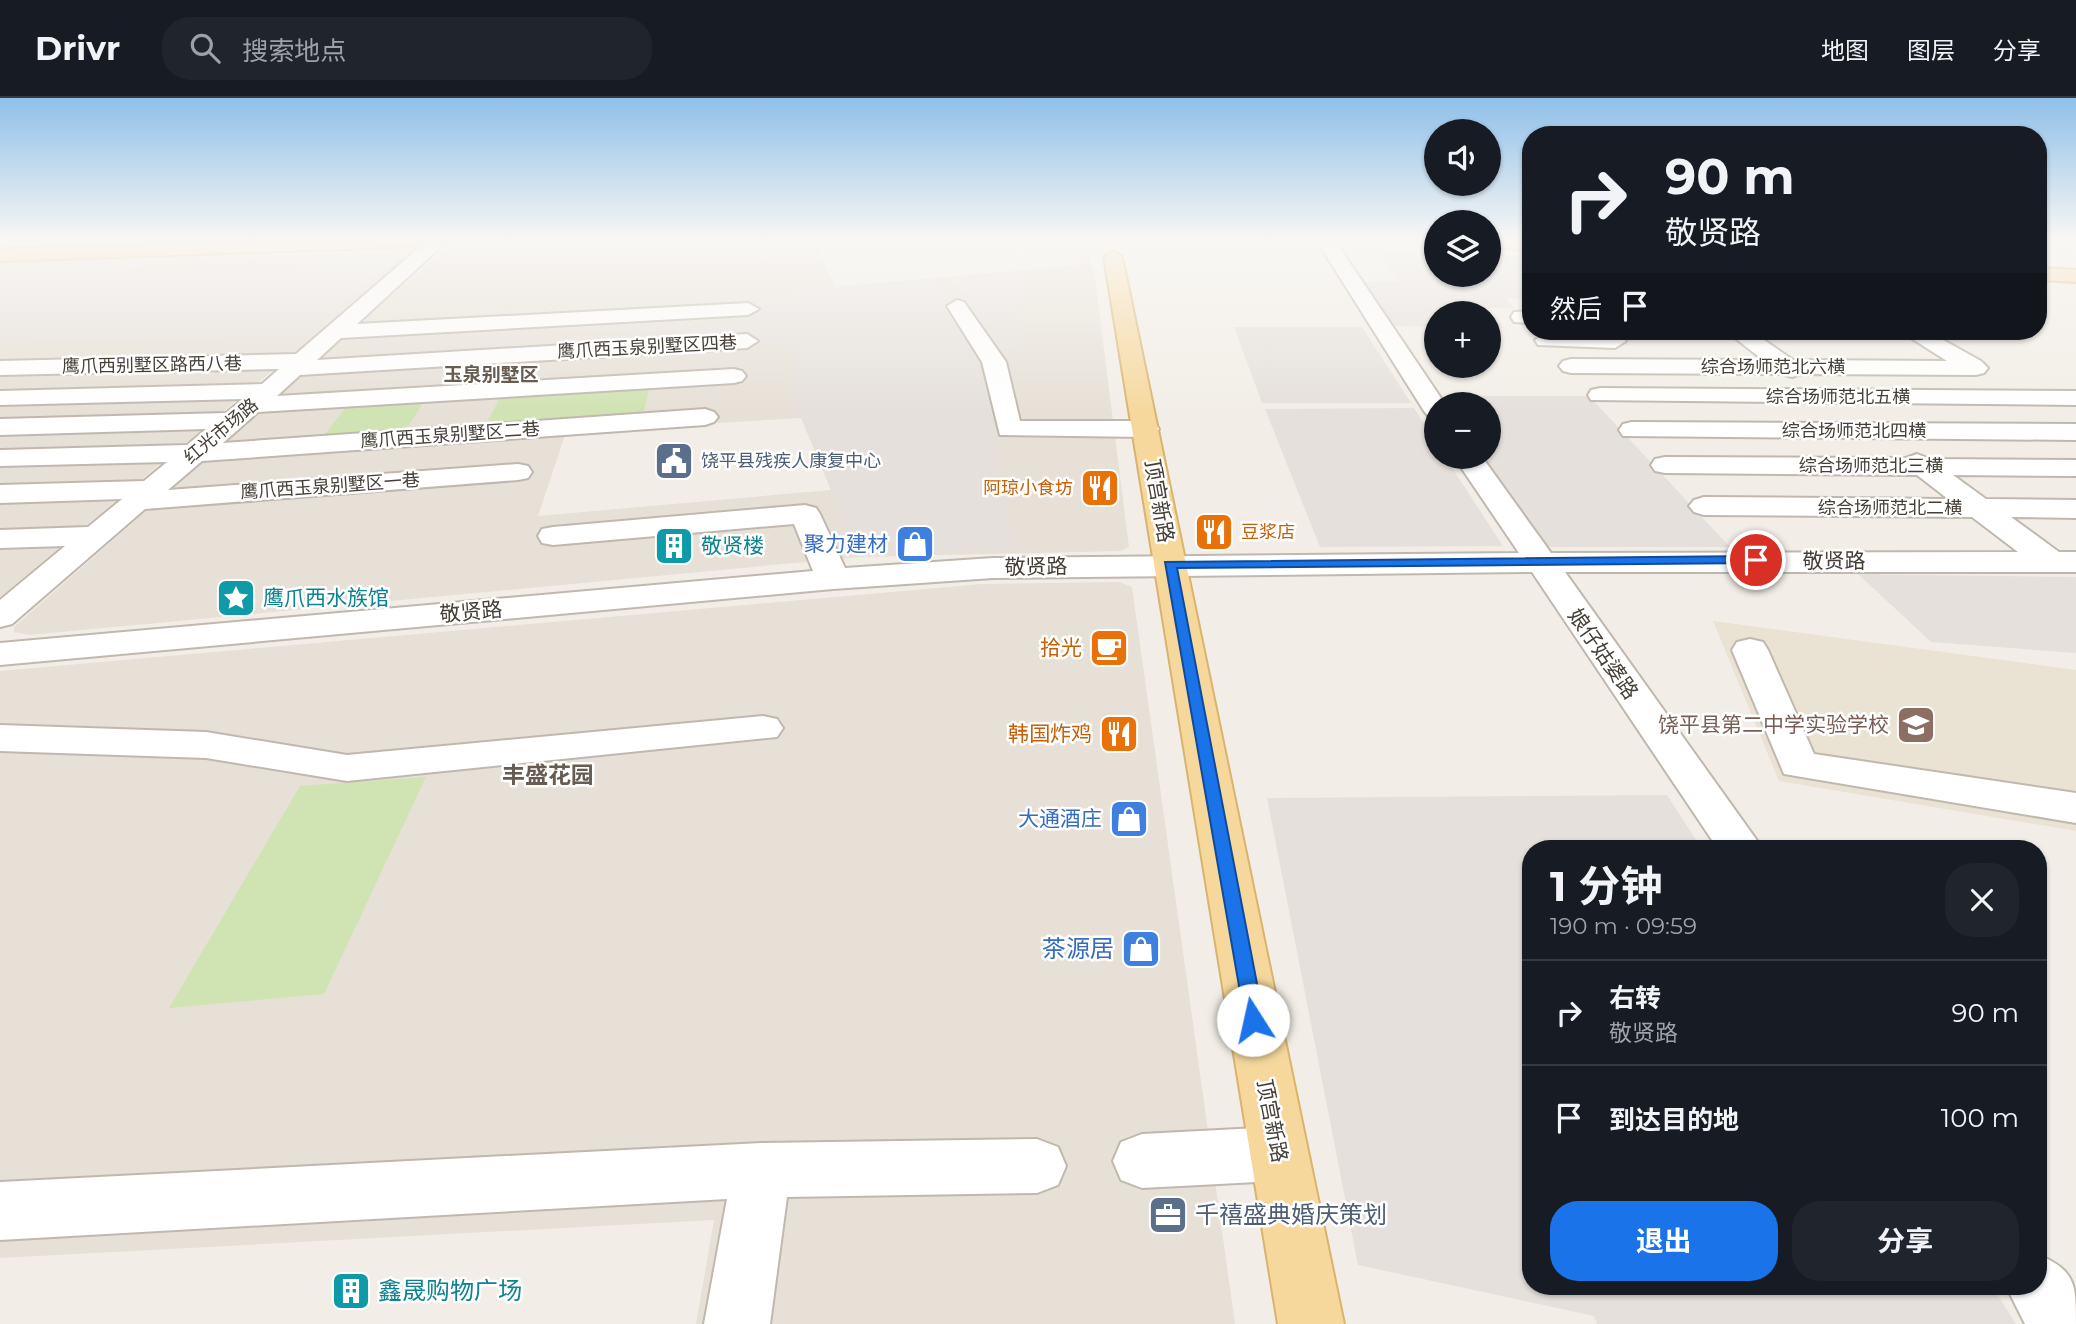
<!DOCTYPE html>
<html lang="zh">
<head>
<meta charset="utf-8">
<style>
	:root { --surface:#171b24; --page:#20242c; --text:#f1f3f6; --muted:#9ea1a6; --line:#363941; --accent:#1a73e8 }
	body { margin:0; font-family:Montserrat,"Noto Sans SC",sans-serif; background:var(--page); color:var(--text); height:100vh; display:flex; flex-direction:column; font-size:26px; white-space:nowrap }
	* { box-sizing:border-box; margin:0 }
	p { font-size:23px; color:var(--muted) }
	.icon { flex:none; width:38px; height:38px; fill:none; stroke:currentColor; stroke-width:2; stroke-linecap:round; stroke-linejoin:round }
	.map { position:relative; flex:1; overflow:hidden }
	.sheet { position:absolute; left:1522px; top:742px; width:525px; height:455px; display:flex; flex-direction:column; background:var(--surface); border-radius:28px; box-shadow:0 2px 5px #0004 }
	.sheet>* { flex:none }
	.banner { position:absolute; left:1522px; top:28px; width:525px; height:214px; border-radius:28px; box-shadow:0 2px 5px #0004; background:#171b24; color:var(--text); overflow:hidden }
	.buttons { position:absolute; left:1424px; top:21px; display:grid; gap:14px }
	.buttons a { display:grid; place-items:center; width:77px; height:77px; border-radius:50%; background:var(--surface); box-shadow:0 2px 5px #0004; font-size:35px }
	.pin { position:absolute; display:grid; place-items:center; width:60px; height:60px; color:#fff; margin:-30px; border:4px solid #fff; border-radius:50%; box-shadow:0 2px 7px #0007 }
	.me { position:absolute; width:77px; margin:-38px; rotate:350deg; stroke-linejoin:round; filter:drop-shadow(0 0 5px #0008) }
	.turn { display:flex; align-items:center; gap:24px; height:147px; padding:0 28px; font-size:32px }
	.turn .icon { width:91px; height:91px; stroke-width:2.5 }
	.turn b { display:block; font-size:49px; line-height:60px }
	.then { display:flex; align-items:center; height:66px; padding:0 28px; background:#0003; gap:14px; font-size:26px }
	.round { display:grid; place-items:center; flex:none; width:74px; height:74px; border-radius:28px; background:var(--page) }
	.head { display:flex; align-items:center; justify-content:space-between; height:119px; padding:0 28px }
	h1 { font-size:42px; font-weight:700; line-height:52px }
	.action { display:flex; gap:14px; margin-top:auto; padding:14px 28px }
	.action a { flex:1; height:80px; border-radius:28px; background:var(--accent); color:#fff; font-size:28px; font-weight:700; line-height:80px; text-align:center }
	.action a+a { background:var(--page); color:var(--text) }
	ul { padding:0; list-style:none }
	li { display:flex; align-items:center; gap:21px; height:105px; padding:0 28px; border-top:2px solid var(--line) }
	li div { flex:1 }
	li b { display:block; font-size:26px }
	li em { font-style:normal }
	header { display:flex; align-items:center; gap:42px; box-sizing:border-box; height:98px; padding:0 35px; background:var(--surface); border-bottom:2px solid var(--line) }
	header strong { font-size:33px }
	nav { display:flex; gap:38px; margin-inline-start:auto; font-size:24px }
	.search { width:490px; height:63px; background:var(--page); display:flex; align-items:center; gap:18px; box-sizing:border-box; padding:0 24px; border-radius:28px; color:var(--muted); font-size:26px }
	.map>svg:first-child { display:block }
	.residential { fill:#e6e0d6; fill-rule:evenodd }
	.industrial { fill:#e5e0dc }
	.education { fill:#eae2d2 }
	.green { fill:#d0e3b3 }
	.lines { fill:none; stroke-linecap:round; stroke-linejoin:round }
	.minor-casing { stroke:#c0b8ae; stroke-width:4 }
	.major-casing { stroke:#d9b46e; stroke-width:4 }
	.minor { fill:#fff; fill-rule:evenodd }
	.major { fill:#f6d89d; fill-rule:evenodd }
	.route { fill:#1a73e8; stroke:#114b97; stroke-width:2 }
	.labels { text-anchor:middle; stroke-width:5; stroke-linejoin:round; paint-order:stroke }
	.far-street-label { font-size:18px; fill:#453f37; stroke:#fff }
	.far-service-label { font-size:18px; fill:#4e5e75; stroke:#fff; text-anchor:start }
	.far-food-label { font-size:18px; fill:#c56008; stroke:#fff; text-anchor:end }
	.far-neighbourhood-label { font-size:19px; font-weight:bold; fill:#675c4f; stroke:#fff }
	.street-label { font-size:21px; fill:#453f37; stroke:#fff }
	.shop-label { font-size:21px; fill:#366cbe; stroke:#fff; text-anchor:end }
	.culture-label { font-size:21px; fill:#0d838f; stroke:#fff; text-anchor:start }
	.food-label { font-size:21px; fill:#c56008; stroke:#fff; text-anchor:end }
	.education-label { font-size:21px; fill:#785e54; stroke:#fff; text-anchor:end }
	.neighbourhood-label { font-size:23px; font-weight:bold; fill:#675c4f; stroke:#fff }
	.near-shop-label { font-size:24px; fill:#366cbe; stroke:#fff; text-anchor:end }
	.near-service-label { font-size:24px; fill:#4e5e75; stroke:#fff; text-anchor:start }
	.near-culture-label { font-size:24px; fill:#0d838f; stroke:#fff; text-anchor:start }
</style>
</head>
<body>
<header>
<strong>Drivr</strong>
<div class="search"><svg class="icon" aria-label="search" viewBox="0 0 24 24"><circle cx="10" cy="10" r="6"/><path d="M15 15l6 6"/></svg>搜索地点</div>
<nav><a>地图</a><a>图层</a><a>分享</a></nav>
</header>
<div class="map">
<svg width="2076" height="1226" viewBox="0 0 2076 1226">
	<rect width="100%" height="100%" fill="#f2eee7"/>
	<path class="residential" d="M636 143H868L817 148 835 189 1080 167V161L1074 160 1072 147 1083 143 1094 173 1129 449 1120 453 859 459 29 537 14 534V529L441 154 456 150ZM801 320 831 392 538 418 566 334Z
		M415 153 414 155 0 499V163Z
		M1119 484 1132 489 1235 1226H696L714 1122 0 1160V573L982 486Z"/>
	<path class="industrial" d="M1373 150 1437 153V177H1489V156L1518 157 1531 161V203L1504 199 1514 210H1486L1504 230H1489V215H1437V229L1394 228 1359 183 1400 184Z
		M408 154 307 237 0 245V166L152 161 131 174 319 169 337 155Z
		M1023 175 1020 249 997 250 951 182Z
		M934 183 971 242 984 273 1013 449 857 455 802 320 789 298 795 245 760 247 759 238 703 241 706 219 757 216V195Z
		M1234 229H1362L1411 305H1262Z
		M1442 298H1589L1730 449H1546L1484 359H1489V306H1448Z
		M1414 310 1437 346V359H1445L1503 448 1320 449 1265 311Z
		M1858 476 2076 479V555L1931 544Z
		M1667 697 1702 751H1531V1188H1992L2016 1226H1597L1594 1218 1358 1167 1267 700Z"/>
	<path class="education" d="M1713 523 2076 572V733L1779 683Z"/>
	<path class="green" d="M650 288 643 317 486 327 501 297Z
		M425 302 405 333 324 338 347 307Z
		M426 679 324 896 169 910 300 688Z"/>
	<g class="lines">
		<g class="minor-casing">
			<path id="minor" d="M427 143H447L357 226 748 205 759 211 748 217 341 240 317 262 747 236 758 243 747 250 300 277 277 298 734 271 742 273 746 278 742 283 734 285 258 314 223 345 705 311 714 314 718 319 714 324 705 327 202 363 168 392 518 366 528 368 532 374 528 380 518 382 145 411 12 526 0 529V502L65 448 0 450V432L88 429 122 401 0 405V387L144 383 167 364 0 368V352L187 347 206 331 0 337V321L226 315 243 301 0 307V293L262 286 279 271 0 277V263L296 256Z
				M1317 143H1335L1445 306H1437V321L1428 318 1424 313Z
				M957 202 964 204 1006 264 1020 323H1146L1155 325 1159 331 1155 337 1146 339 1000 337 982 264 947 208Z
				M1531 213V225L1514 224 1511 219 1514 214Z
				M1726 233H1751L1793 262 1947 263 1900 233H1927L1981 263 1988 270 1984 275 1976 277 1801 276 1792 279 1782 276 1571 275 1563 273 1559 268 1563 263 1571 261 1763 262Z
				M1546 235 1615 236 1626 243 1615 250 1538 247 1535 242Z
				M1600 290 2076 293V307L1591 302 1588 297 1591 292Z
				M1632 324 2076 326V342L1623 338 1619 332 1623 326Z
				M1917 356 1930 361 2076 362V378L1953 377 1986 401 2076 402V420L2011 419 2059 454H2076V474H1565L1763 751H1718L1532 474 993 480 833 491 0 567V545L813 473 794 426 553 447 542 445 538 438 542 431 553 429 805 407 816 410 820 416 845 470 993 460 1519 455 1454 359H1482L1551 455 2018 454 1972 419 1704 417 1694 414 1689 408 1694 402 1704 399 1948 401 1917 377 1665 375 1655 373 1651 367 1655 361 1665 359 1906 360Z
				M1750 541 1763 544 1768 552 1814 656 2076 695V725L1784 676 1732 552 1737 544Z
				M763 618 777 621 783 630 777 639 347 683 206 660 0 653V627L206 634 347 657Z
				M1278 1029 1298 1037 1307 1056 1298 1075 1278 1083 1142 1090 1121 1082 1113 1063 1121 1044 1142 1036Z
				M1037 1041 1058 1049 1066 1068 1058 1087 1037 1095 787 1099 770 1226H704L727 1101 0 1142V1084L761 1045Z
				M2039 1157C2076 1173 2076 1187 2076 1226H2025L2006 1188H2039Z"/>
		</g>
		<g class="major-casing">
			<path id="major" d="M247 143H440L431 148 0 163V151Z
				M1489 143H1531V152L1489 149Z
				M1113 153 1122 159 1344 1226H1278L1104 159Z
				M2039 170 2076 172V184L2039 182Z"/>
		</g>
		<use href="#minor" class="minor"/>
		<use href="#major" class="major"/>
	</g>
	<linearGradient id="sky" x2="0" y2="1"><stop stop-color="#8fc0e9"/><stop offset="0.45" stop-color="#f9f7f4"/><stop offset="1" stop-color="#f9f7f4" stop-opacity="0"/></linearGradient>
	<rect width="2076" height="315" fill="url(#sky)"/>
	<path class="route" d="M1756 458 1762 462 1760 465 1177 470 1264 922 1261 928 1253 931 1246 928 1165 464Z"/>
	<defs>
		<g id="civic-square" transform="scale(2.0125)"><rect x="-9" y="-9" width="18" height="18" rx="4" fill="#5c6f8a" stroke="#fff"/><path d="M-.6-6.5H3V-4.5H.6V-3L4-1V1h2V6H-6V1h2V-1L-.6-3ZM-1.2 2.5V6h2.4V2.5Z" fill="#fff"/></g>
		<g id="restaurant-square" transform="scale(2.0125)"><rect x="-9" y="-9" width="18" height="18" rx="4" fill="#e8710a" stroke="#fff"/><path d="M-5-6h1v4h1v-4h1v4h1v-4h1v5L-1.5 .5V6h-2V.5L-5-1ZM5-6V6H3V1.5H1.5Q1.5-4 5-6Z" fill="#fff"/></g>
		<g id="shop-square" transform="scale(2.0125)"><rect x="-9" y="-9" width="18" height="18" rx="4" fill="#3f7fe0" stroke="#fff"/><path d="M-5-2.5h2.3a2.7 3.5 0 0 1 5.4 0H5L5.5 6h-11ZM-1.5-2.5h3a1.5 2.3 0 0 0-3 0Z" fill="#fff"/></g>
		<g id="building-square" transform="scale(2.0125)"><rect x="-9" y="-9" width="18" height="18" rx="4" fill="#0f9aa8" stroke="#fff"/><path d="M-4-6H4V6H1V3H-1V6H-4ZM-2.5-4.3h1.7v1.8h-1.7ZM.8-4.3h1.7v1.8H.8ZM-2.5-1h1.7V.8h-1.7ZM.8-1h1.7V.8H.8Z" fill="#fff"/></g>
		<g id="sight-square" transform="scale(2.0125)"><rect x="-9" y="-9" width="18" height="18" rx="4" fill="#0f9aa8" stroke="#fff"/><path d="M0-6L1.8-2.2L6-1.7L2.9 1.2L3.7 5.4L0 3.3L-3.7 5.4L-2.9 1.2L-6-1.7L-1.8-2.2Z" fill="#fff"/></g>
		<g id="cafe-square" transform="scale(2.0125)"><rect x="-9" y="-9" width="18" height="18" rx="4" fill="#e8710a" stroke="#fff"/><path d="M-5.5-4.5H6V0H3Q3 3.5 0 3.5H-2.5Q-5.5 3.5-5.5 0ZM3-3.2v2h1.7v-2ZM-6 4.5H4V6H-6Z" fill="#fff"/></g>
		<g id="school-square" transform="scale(2.0125)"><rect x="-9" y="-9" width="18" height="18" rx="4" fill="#8d6e63" stroke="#fff"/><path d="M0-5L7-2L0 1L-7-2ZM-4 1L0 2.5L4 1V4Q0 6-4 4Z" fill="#fff"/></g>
		<g id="office-square" transform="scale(2.0125)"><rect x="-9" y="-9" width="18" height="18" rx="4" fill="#5c6f8a" stroke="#fff"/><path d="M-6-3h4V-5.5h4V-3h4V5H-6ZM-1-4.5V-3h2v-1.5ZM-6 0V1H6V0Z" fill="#fff"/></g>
	</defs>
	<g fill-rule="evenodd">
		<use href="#civic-square" x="674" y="363"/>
		<use href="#restaurant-square" x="1100" y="390"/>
		<use href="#restaurant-square" x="1214" y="434"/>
		<use href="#shop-square" x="915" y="446"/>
		<use href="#building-square" x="674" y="448"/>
		<use href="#sight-square" x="236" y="500"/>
		<use href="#cafe-square" x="1109" y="550"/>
		<use href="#school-square" x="1916" y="627"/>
		<use href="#restaurant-square" x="1119" y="636"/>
		<use href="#shop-square" x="1129" y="721"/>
		<use href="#shop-square" x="1141" y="851"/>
		<use href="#office-square" x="1168" y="1117"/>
		<use href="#building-square" x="351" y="1193"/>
	</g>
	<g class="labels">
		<g class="far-street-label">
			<text transform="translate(647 249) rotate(-3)" y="6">鹰爪西玉泉别墅区四巷</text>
			<text transform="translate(152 267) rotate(-1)" y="6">鹰爪西别墅区路西八巷</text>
			<text x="1773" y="275">综合场师范北六横</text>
			<text x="1838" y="305">综合场师范北五横</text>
			<text transform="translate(221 333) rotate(-40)" y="6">红光市场路</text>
			<text x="1854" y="339">综合场师范北四横</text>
			<text transform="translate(450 337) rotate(-4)" y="6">鹰爪西玉泉别墅区二巷</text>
			<text x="1871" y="374">综合场师范北三横</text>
			<text transform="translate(330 388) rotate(-4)" y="6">鹰爪西玉泉别墅区一巷</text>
			<text x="1890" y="416">综合场师范北二横</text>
		</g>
		<g class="far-service-label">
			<text x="701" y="369">饶平县残疾人康复中心</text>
		</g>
		<g class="far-food-label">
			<text x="1073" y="396">阿琼小食坊</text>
			<text x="1241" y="440" text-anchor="start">豆浆店</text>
		</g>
		<g class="far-neighbourhood-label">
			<text x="491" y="283">玉泉别墅区</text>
		</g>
		<g class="street-label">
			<text transform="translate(1159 403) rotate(80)" y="7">顶宫新路</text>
			<text x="1834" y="470">敬贤路</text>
			<text transform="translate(1036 469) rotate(-1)" y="7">敬贤路</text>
			<text transform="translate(471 514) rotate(-5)" y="7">敬贤路</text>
			<text transform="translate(1603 556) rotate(55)" y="7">娘仔姑婆路</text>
			<text transform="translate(1272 1023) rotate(79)" y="7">顶宫新路</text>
		</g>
		<g class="shop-label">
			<text x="888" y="453">聚力建材</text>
			<text x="1102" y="728">大通酒庄</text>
		</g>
		<g class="culture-label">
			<text x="701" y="455">敬贤楼</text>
			<text x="263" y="507">鹰爪西水族馆</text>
		</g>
		<g class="food-label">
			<text x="1082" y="557">拾光</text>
			<text x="1092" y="643">韩国炸鸡</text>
		</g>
		<g class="education-label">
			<text x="1889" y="634">饶平县第二中学实验学校</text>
		</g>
		<g class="neighbourhood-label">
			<text x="548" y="685">丰盛花园</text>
		</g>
		<g class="near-shop-label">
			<text x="1114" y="859">茶源居</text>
		</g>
		<g class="near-service-label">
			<text x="1195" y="1125">千禧盛典婚庆策划</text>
		</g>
		<g class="near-culture-label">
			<text x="378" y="1201">鑫晟购物广场</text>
		</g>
	</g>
</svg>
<div class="buttons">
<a><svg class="icon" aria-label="sound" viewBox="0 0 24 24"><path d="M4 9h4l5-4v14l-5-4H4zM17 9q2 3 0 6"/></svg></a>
<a><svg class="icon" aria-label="layers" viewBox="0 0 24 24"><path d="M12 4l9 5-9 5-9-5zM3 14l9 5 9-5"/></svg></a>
<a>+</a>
<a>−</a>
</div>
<div class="pin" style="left:1756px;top:462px;background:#d93025"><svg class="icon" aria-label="arrive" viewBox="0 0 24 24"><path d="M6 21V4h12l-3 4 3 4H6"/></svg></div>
<svg class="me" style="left:1253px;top:922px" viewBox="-20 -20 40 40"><circle r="19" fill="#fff"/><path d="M0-13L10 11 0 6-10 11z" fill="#1a73e8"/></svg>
<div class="banner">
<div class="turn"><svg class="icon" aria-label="right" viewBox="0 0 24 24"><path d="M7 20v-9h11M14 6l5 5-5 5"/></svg><div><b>90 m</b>敬贤路</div></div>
<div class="then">然后<svg class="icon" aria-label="arrive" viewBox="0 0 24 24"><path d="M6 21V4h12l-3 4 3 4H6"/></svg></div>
</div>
<section class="sheet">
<div class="head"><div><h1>1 分钟</h1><p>190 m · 09:59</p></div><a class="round"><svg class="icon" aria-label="close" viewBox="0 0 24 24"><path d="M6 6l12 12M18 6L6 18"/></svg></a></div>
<ul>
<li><svg class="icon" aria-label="right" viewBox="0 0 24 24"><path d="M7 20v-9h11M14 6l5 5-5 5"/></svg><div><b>右转</b><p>敬贤路</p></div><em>90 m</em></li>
<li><svg class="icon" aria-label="arrive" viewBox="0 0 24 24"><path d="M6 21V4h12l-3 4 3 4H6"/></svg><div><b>到达目的地</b></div><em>100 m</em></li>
</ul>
<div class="action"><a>退出</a><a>分享</a></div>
</section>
</div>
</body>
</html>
